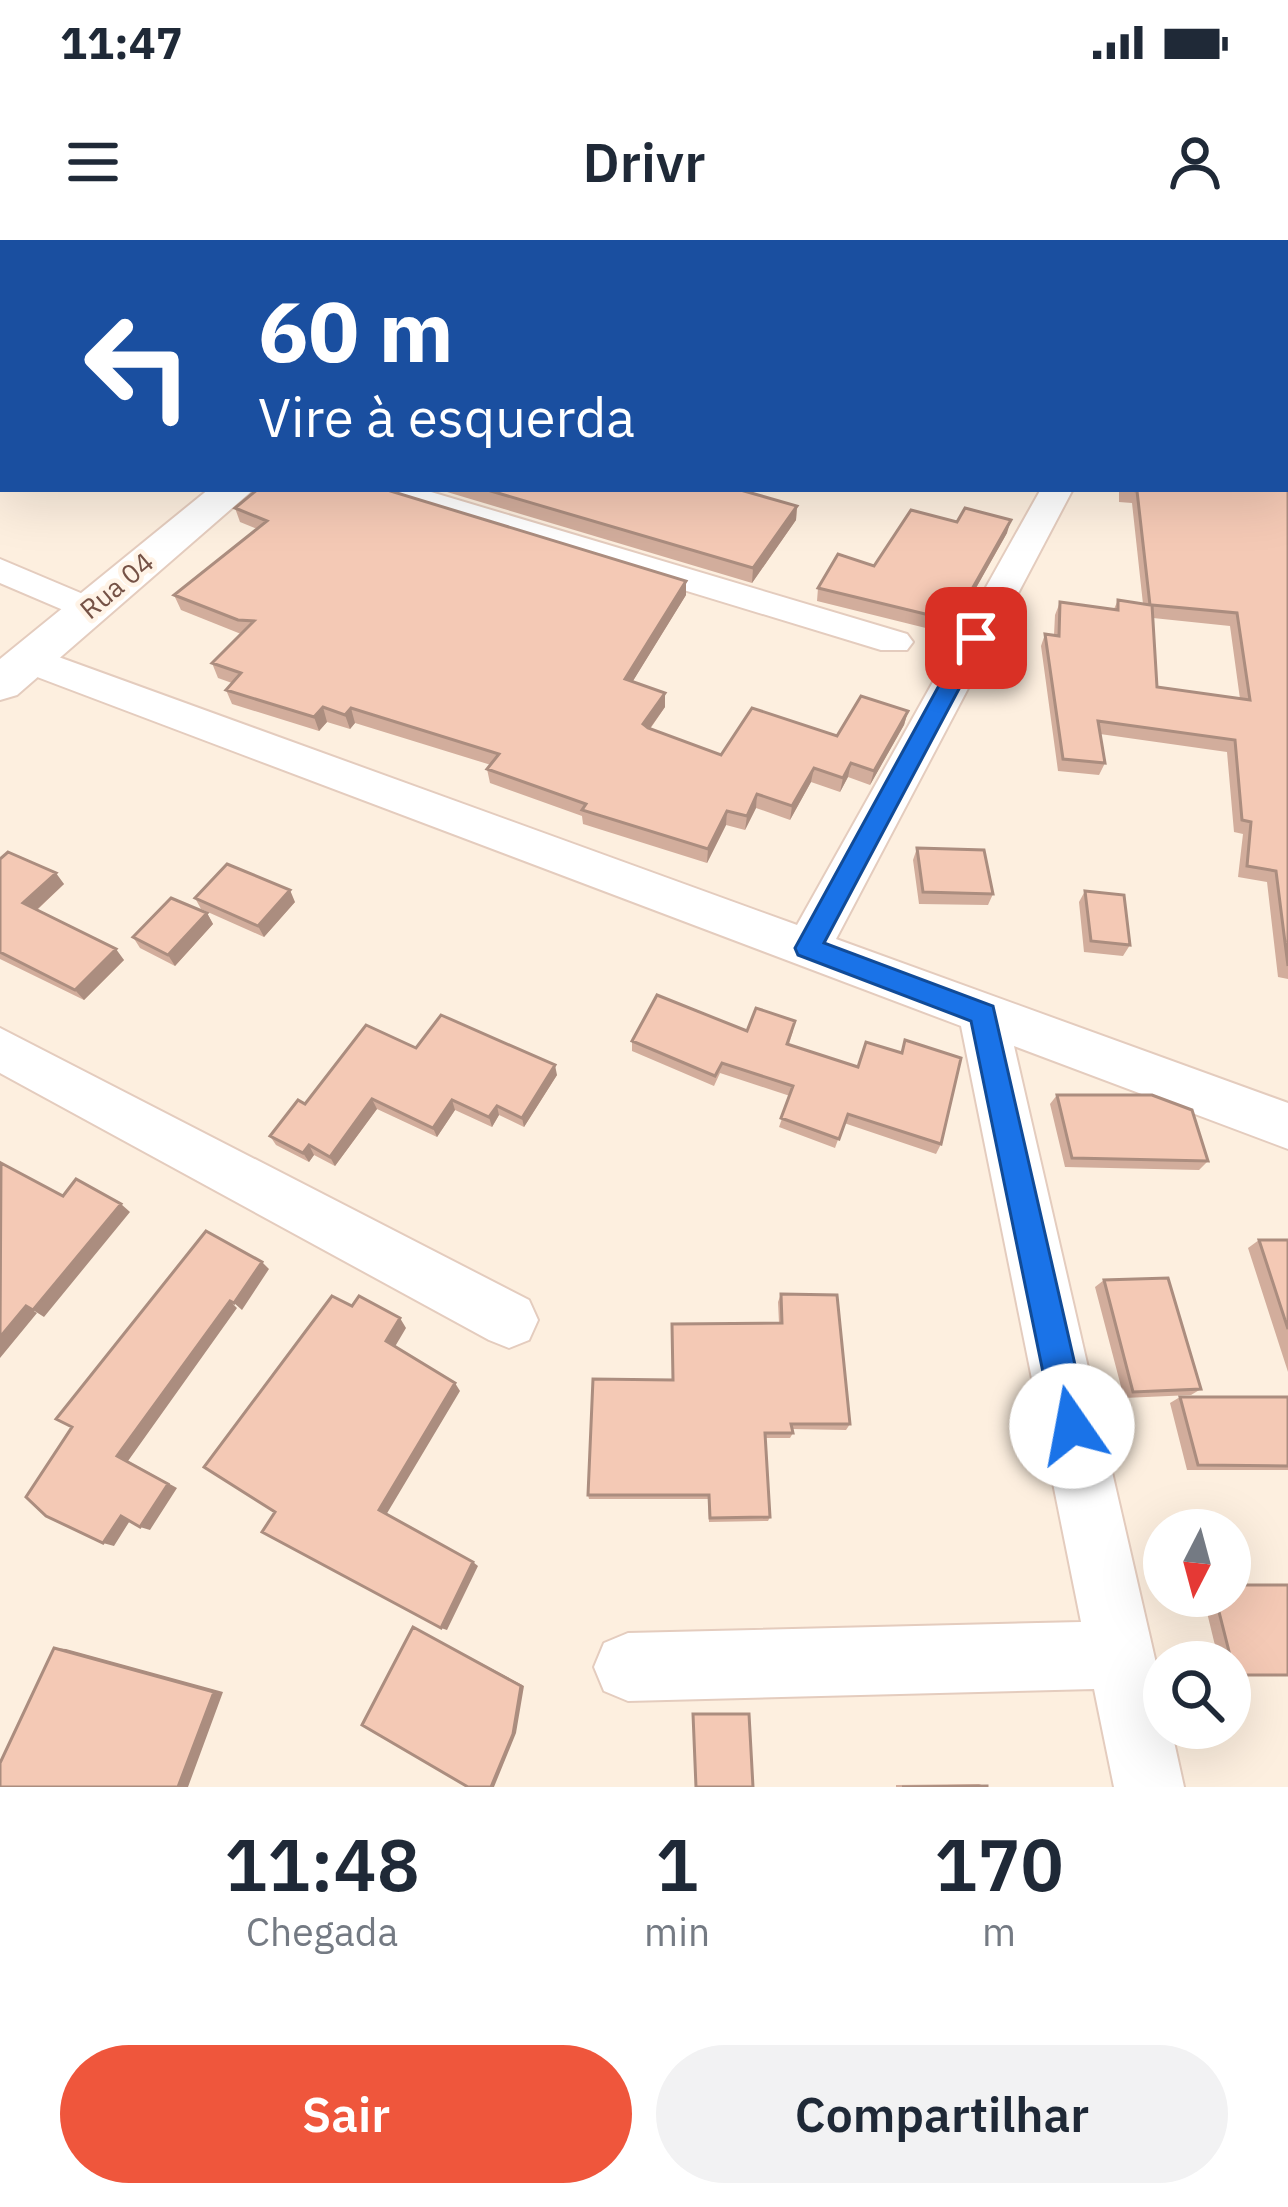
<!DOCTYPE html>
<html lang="pt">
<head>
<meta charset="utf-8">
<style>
	:root { --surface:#fff; --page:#f2f2f3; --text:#1f2937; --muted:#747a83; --accent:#ef563c }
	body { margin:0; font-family:"IBM Plex Sans",sans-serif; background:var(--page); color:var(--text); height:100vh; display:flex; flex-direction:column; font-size:45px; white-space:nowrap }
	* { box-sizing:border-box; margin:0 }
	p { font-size:39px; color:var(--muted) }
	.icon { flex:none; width:66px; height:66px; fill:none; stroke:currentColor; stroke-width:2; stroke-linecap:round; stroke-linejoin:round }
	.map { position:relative; height:1547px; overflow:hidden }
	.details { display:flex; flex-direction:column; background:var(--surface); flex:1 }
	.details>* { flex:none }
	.hud { position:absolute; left:0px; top:0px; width:1290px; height:252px; box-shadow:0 12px 48px #0002; background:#1a4fa0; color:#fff; overflow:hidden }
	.needle { width:78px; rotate:186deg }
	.controls { position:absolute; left:1143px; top:1269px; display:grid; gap:24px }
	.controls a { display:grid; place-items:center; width:108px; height:108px; border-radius:50%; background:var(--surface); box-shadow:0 12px 48px #0002; font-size:60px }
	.pin { position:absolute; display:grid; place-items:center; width:102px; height:102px; color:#fff; margin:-51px; border-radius:24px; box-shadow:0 6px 18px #0006 }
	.me { position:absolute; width:132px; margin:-66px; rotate:348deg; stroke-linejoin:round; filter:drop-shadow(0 0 9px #0008) }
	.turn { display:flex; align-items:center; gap:42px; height:252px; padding:0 60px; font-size:54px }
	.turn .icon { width:156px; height:156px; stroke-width:2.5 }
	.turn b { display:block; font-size:84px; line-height:102px }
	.eta { display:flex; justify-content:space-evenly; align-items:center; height:204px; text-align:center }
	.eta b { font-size:72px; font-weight:600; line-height:84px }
	.button { display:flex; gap:24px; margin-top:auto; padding:24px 60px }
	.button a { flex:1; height:138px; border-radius:72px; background:var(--accent); color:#fff; font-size:48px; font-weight:600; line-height:138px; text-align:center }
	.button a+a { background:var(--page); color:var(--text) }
	.status { display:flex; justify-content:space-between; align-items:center; height:84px; padding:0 60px; background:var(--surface); direction:ltr }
	.status svg { height:33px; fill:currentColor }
	header { display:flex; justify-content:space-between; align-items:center; height:156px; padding:0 60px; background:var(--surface); font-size:54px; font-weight:600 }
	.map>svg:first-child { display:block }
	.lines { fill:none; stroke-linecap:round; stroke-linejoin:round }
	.minor-casing { stroke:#e4ccbe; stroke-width:4 }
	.tertiary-casing { stroke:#e4ccbe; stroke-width:4 }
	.minor { fill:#fff; fill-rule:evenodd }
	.tertiary { fill:#fff; fill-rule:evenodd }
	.wall { fill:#d2ad9c; fill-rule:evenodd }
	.shaded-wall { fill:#ab8d7f }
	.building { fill:#f4c9b5; stroke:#ab8d7f; stroke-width:3; fill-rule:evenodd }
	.route { fill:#1a73e8; stroke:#114b97; stroke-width:3 }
	.labels { text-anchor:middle; stroke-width:9; stroke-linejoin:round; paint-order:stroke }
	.far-street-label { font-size:27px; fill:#755246; stroke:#fff3e6 }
</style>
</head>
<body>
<div class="status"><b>11:47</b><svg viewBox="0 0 49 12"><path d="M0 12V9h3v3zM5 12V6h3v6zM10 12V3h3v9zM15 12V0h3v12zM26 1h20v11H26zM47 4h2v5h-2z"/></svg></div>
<header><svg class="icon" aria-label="menu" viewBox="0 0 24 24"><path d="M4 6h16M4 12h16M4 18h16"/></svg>Drivr<svg class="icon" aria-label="person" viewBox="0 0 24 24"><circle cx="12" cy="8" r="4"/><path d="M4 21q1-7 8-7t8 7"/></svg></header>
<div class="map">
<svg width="1288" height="1547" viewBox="0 0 1288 1547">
	<rect width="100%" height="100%" fill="#fdefdf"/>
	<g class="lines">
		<g class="minor-casing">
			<path id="minor" d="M407 0H442L444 3H410Z
				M1163 0H1189L1161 3Z
				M0 19 3 20V36L0 35Z
				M370 249H421L907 394 913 402 907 410H881L375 256Z
				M1041 249H1073L836 699 1288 863V909L1014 806 1164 1458V1488H1171L1184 1547H1114L1094 1449 628 1461 604 1451 594 1427 604 1403 628 1393 1081 1382 961 786 16 429 10 420 16 411 29 408 42 411 797 685Z
				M0 319 102 362 107 370 102 378 89 381 0 343Z
				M0 788 529 1060 538 1080 529 1100 509 1108 489 1100 0 833Z"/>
		</g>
		<g class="tertiary-casing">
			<path id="tertiary" d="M545 0H579L543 3Z
				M209 249H254L17 455 0 460V419Z"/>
		</g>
		<use href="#minor" class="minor"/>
		<use href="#tertiary" class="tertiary"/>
	</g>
	<path class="wall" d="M1288 0V739L1278 737 1267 642 1238 637 1243 594 1234 592 1227 512 1100 494 1105 523 1099 535 1058 531 1041 406 1045 394 1054 395 1055 375 1060 362 1114 369 1118 360 1143 364 1132 263 1119 262V249H1287V3H1224L1223 1ZM1153 378 1230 386 1240 459 1157 447Z
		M437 249H737L797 266 796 280 752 343Z
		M235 268 686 355 632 442 665 467 650 489 721 515 837 496 908 471 904 485 870 545 848 537 840 552 811 542 790 580 756 568 745 590 726 585 707 623 583 584 582 576 490 543 487 529 491 525 355 483 350 489 327 482 319 491 232 464 226 450 232 443 218 438 212 423 241 394 181 370 174 355 257 289 240 282Z
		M957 282 1007 293 950 394 817 361 818 348 874 326Z
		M917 608 993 654 988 665 919 664 913 620Z
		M0 619 64 644 37 670 124 720 84 760 0 719Z
		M1085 651 1130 705 1123 716 1084 712 1079 662Z
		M195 658 295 662 264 697 201 669Z
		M207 673 213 684 175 726 140 708 133 697Z
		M747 791H793L789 804 858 827 901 812 905 800 941 904 936 914 844 883 835 908 779 887 790 856 720 833 714 846 632 811V801Z
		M416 808 557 835 524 887 499 875 492 887 455 870 437 897 377 869 335 926 314 915 309 922 276 905 270 896 305 864Z
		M1057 855 1208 921 1199 930 1065 927 1050 864Z
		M1259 1000H1288V1132L1248 1008Z
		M1104 1040 1201 1149 1191 1155 1124 1158 1095 1047Z
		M781 1054 850 1184 846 1190 792 1189 793 1193 790 1198H765L770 1277 768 1281 709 1282 708 1259H589L588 1255 673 1140 779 1083 778 1062Z
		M1180 1157H1288V1230H1187L1170 1163Z
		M1203 1356H1230L1288 1435H1230V1422H1219Z
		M979 1544 987 1547H896V1545Z"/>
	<path class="shaded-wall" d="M797 266 796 280 752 343 753 328Z
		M1011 280 1007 293 950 394 954 381Z
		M686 341V355L625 454V439Z
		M665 453V467L643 498V484Z
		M323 467 327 482 319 491 314 477Z
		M351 468 355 483 350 489 345 475Z
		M908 471 904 485 870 545 874 531Z
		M851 523 848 537 840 552 843 538Z
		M814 528 811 542 790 580 792 566Z
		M757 554 756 568 745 590 747 576Z
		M727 571 726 585 707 623 708 609Z
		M56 633 64 644 32 674 23 663Z
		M290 650 295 662 264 697 258 686Z
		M207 673 213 684 175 726 168 715Z
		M116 709 124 720 84 760 75 750Z
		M555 825 557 835 524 887 522 878Z
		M372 859 377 869 335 926 330 917Z
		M452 860 455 870 437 897 433 888Z
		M497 866 499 875 492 887 489 877Z
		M309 905 314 915 309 922 303 913Z
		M121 964 130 972 44 1077 33 1070Z
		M262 1022 269 1029 242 1070 234 1063Z
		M230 1061 237 1068 128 1221 177 1248 150 1290 140 1287 117 1216Z
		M26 1066 37 1073 0 1118V1097Z
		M400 1078 406 1088 393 1110 386 1101Z
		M455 1143 460 1151 386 1275 379 1270Z
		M121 1276 131 1279 114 1306 103 1303Z
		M473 1322 478 1326 447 1390 441 1388Z
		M413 1387 524 1446 516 1493 494 1547H491Z
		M54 1408 66 1409 223 1452 188 1547H178Z"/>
	<path class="building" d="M649 0H720L717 3H645Z
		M841 0H957L955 3H838Z
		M1080 0H1163L1161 3H1078Z
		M1231 0H1288V726L1276 631 1247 626 1251 582 1242 580 1235 500 1098 481 1105 523 1063 519 1045 394 1059 396 1060 362 1118 370V360L1150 365 1137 251 1124 249H1287V3H1232ZM1152 365 1237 373 1250 460 1157 447Z
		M258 249H384L686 341 625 439 665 453 643 484 648 488 721 515 752 468 837 496 861 456 908 471 874 531 851 523 843 538 814 528 792 566 757 554 747 576 727 571 708 609 582 570 586 564 487 529 499 514 351 468 345 475 323 467 314 477 226 450 241 433 212 423 254 381 238 380 174 355 267 281 235 268Z
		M484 249H737L797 266 753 328Z
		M965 268 1011 280 954 381 818 348 838 314 874 326 911 270 957 282Z
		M917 608 984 610 993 654 923 652Z
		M8 612 56 633 23 663 116 709 75 750 0 712V619Z
		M227 624 290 650 258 686 195 658Z
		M1085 651 1124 655 1130 705 1091 701Z
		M171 658 207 673 168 715 133 697Z
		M657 755 747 791 756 768 795 781 787 804 858 827 866 802 902 813 905 800 961 818 941 904 848 874 839 899 781 878 793 846 722 823 715 836 632 801Z
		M441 775 555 825 522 878 497 866 489 877 452 860 433 888 372 859 330 917 309 905 303 913 270 896 298 860 305 864 366 785 416 808Z
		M1057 855H1152L1192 870 1208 921 1072 918Z
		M1 923 63 956 76 939 121 964 33 1070 26 1066 0 1097Z
		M206 991 262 1022 234 1063 230 1061 117 1216 168 1244 140 1287 121 1276 103 1303 46 1276 26 1257 72 1187 56 1179Z
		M1259 1000H1288V1089Z
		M1168 1038 1201 1149 1133 1152 1104 1040Z
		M781 1054 837 1055 850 1184H791L793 1193H765L770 1277 710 1278 709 1255H588L593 1139 673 1140 672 1084 782 1083Z
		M332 1056 352 1066 359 1056 400 1078 386 1101 455 1143 379 1270 473 1322 441 1388 262 1292 275 1272 204 1227Z
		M1180 1157H1288V1226L1198 1225Z
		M1230 1345H1288V1435H1235L1215 1356H1230Z
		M413 1387 521 1446 513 1494 491 1547H468L362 1485Z
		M54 1408 214 1452 178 1547H0V1523Z
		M693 1474H749L753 1547H696Z
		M987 1546V1547H902Z"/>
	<path class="route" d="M976 392 986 398 824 703 993 766 1089 1186 1084 1198 1072 1203 1059 1198 1054 1186 971 781 798 715 795 708 965 398Z"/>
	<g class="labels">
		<g class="far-street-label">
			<text transform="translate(117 346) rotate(-40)" y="9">Rua 04</text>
		</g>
	</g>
</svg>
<div class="controls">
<a><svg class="needle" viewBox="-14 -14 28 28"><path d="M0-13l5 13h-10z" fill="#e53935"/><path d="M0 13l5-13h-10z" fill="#747a83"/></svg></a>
<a><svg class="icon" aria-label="search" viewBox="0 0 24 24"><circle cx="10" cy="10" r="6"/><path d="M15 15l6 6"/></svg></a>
</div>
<div class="pin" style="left:976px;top:398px;background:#d93025"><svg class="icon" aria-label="arrive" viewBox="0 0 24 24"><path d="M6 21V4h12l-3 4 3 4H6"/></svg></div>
<svg class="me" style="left:1072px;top:1186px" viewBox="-20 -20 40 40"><circle r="19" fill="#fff"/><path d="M0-13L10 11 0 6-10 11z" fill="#1a73e8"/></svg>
<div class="hud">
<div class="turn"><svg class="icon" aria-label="left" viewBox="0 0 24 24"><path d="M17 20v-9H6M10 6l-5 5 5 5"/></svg><div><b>60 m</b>Vire à esquerda</div></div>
</div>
</div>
<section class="details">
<div class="eta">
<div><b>11:48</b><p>Chegada</p></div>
<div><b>1</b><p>min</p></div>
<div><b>170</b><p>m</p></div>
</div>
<div class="button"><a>Sair</a><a>Compartilhar</a></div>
</section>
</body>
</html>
